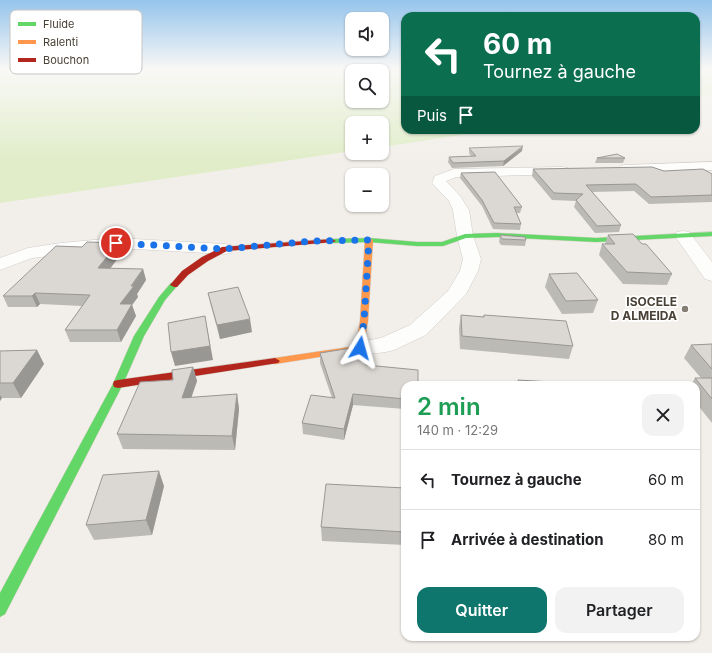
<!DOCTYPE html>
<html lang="fr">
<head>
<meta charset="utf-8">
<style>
	:root { --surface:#fff; --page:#f2f2f2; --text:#202124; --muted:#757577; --line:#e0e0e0; --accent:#0f766e }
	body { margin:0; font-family:Inter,sans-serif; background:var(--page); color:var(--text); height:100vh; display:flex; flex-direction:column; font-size:15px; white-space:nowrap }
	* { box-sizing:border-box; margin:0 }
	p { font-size:13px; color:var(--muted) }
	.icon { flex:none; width:22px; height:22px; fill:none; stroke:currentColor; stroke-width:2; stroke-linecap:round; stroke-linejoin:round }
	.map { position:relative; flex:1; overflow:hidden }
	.details { position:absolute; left:401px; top:381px; width:299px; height:260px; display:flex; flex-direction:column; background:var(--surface); border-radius:12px; box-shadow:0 1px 3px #0004 }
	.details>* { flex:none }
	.hud { position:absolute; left:401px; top:12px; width:299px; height:122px; border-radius:12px; box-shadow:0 1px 3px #0004; background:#0b6e4f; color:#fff; overflow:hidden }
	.buttons { position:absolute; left:345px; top:12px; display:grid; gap:8px }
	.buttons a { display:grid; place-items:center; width:44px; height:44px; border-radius:8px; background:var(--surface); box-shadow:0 1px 3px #0004; font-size:20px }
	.pin { position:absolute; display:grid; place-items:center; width:34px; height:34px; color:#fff; margin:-17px; border:2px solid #fff; border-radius:50%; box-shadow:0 1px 4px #0007 }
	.me { position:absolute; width:44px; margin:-22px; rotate:8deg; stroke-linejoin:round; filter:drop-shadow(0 0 3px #0008) }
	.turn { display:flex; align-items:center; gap:14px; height:84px; padding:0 16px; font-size:18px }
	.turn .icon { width:52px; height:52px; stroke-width:2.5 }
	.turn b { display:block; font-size:28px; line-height:34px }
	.then { display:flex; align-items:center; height:38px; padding:0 16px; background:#0003; gap:8px; font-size:15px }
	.round { display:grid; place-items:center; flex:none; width:42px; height:42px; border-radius:12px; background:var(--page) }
	.overview { display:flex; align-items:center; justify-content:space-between; height:68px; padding:0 16px }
	h1 { font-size:24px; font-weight:600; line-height:30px; color:#1e9e55 }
	.primary-button { display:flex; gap:8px; margin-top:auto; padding:8px 16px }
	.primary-button a { flex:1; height:46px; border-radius:12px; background:var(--accent); color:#fff; font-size:16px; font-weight:600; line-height:46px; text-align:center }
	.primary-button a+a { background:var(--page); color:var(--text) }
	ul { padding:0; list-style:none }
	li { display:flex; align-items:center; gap:12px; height:60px; padding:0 16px; border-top:1px solid var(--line) }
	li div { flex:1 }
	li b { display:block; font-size:15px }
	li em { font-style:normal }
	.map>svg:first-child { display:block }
	.green { fill:#e0edc8; fill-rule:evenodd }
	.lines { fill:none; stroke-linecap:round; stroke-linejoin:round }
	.street-casing { stroke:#d0cdc8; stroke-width:1 }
	.fast-casing { stroke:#d3cec2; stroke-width:1 }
	.slow-casing { stroke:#d3cec2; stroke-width:1 }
	.jam-casing { stroke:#d3cec2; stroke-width:1 }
	.street { fill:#fdfdfc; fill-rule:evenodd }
	.fast { fill:#63d668; fill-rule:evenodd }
	.slow { fill:#ff974d; fill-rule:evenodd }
	.jam { fill:#b3261e; fill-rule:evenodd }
	.wall { fill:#bcbab5 }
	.shaded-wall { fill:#999794 }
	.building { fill:#dbd8d3; stroke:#999794 }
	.route { stroke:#1a73e8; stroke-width:7; stroke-dasharray:0 12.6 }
	.poi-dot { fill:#847e75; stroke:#fff; stroke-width:1.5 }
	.labels { text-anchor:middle; stroke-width:3.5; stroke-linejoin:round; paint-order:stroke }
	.poi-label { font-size:12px; font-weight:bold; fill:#494136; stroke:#fff; text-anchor:end }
	.key { fill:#fff; stroke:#c8c6c3; stroke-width:1 }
	.key-label { font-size:11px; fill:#494136 }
</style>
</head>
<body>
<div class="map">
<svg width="712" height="653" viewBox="0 0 712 653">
	<rect width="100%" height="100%" fill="#f2efea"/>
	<path class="green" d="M0 70H56L61 71 68 70H405V130H494L382 147V123H352V151L0 203ZM352 71H382V101H352Z
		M696 70H712V95L696 97Z"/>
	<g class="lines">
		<g class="street-casing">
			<path id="street" d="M712 162V170L625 173 620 172 618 169 620 166 625 165Z
				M563 167 568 168 570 171 568 174 456 177 446 181 460 196 469 210 473 236 481 259 478 271 466 294 426 335 394 350 386 352 360 355 352 353 348 348 352 343 381 338 410 325 448 291 460 271 463 259 457 236 453 210 449 201 432 183 435 176 454 169Z
				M683 231 689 232 712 262V281L705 279 675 236 677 232Z
				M116 238 225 244 231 245 234 249 231 253 225 254 116 248 32 258 0 270V258L28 248 61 243Z"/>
		</g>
		<g class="fast-casing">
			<path id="fast" d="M712 232V236L596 242 497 237 466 238 443 246H417L369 242 332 243 328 241 332 239 369 238 417 242H442L465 234 497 233 596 238Z
				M171 283H174L178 285 165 300 144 336 123 384 5 614 0 617V593L113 384 134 336 159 297Z"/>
		</g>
		<g class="slow-casing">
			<path id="slow" d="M369 238 373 240 368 321 363 350 275 364 272 363 270 361 275 358 356 346 360 321 365 240Z"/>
		</g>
		<g class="jam-casing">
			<path id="jam" d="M332 239 336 241 334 242 227 251 208 261 188 275 177 287H174L170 285 182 271 202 257 222 247Z
				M275 358 280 361 278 363 118 388 114 387 113 384 114 381 118 380Z"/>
		</g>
		<use href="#street" class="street"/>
		<use href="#fast" class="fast"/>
		<use href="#slow" class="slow"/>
		<use href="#jam" class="jam"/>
	</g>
	<path class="wall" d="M469 148 522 151 503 166 452 168 448 162 449 157 471 156 469 153Z
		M597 158H625L623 163H595Z
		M533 169 664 171 712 174V202L649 204 634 191 592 192 621 225 619 232 595 233 574 207 576 201 552 200 532 176Z
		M461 173 522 207 520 213H516L521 224 520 230 493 229 482 206 460 178Z
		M500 235 526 240 525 246 501 245 499 242Z
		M608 235 642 244 672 274 667 285 623 284 599 255 602 244H605Z
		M118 243 121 254 110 269H143L146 280 137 294 138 297 132 305 136 316 121 342H70L65 330 82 306 40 304 37 307H8L3 296 82 247Z
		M549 274 598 300 593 313 562 314 545 287Z
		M208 293 252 332 220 339 211 306Z
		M461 315 483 317 484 315 573 346 569 359 460 349 459 328Z
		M712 344V423L696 403V385H691L695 378H701L684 358 691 345Z
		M37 350 44 364 21 398H2L0 401V351Z
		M320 353 366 365 405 385V409L353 405 344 440 303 434 302 423 332 398 320 363Z
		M193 367 197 381 191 398 237 394 239 409 235 450 123 449 117 434Z
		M518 380 603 385H517Z
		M164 486 152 535 94 540 86 525Z
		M405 488V545L322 541 321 527Z"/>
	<path class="shaded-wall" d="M523 146 522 151 503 166 504 161Z
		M118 243 121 254 102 279 98 268Z
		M143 269 146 280 137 294 138 297 132 305 136 316 121 342 117 330 120 304Z
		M35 293 40 304 37 307 32 296Z
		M205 316 213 360 175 366 171 352Z
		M250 319 252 332 220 339 217 325Z
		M37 350 44 364 21 398 13 383Z
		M193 367 197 381 186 413 182 398Z
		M237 394 239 409 235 450 232 436Z
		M353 394V405L344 440V429Z
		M0 395 2 398 0 401Z
		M159 471 164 486 152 535 146 520Z"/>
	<path class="building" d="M523 146 504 161 453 163 449 157 476 156 469 148Z
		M617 154 625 158H597Z
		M652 167 664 171 703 169 712 174V195L651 197 636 184 586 185 621 225 597 226 576 200 583 194 554 193 533 169Z
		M495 172 522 207H514L521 224 494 223 482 200 461 173Z
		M633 234 642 244H646L672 274 627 272 602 244H615L608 235Z
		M500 235 525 237 526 240 502 239Z
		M87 242 118 243 98 268 143 269 131 286H134L120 304H132L117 330H65L90 295 35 293 32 296H3L56 246 82 247Z
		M577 273 598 300 566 301 549 274Z
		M238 287 250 319 217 325 208 293Z
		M461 315 484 317V315L566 321 573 346 462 336Z
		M205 316 210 346 171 352 168 323Z
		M712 344V369L691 345Z
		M358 347 366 365 418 370V385H405V399L353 394 344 429 302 423 311 395 335 398 320 353Z
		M37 350 13 383H0V351Z
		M193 367 182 398 237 394 232 436 117 434 140 382 173 380 172 370Z
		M695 378H712V399Z
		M518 380 603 385H519Z
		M159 471 146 520 86 525 103 475Z
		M326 484 405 488V532L321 527Z"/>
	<linearGradient id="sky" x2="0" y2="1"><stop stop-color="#95c4ec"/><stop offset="0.43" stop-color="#f9f8f6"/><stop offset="1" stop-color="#f9f8f6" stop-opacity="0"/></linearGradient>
	<rect width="712" height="161" fill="url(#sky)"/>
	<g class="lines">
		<path class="route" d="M116 243 224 249 313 241 369 240 364 321 360 348"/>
	</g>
	<circle class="poi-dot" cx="685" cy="309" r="4"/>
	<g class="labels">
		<g class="poi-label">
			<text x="677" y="306">ISOCELE<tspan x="677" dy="14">D ALMEIDA</tspan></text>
		</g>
	</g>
	<rect x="10" y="10" width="132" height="64" rx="6" class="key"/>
	<rect x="18" y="22" width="18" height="4" fill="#63d668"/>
	<rect x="18" y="40" width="18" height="4" fill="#ff974d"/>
	<rect x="18" y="58" width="18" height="4" fill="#b3261e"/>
	<g class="key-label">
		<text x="43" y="28">Fluide</text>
		<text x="43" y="46">Ralenti</text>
		<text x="43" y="64">Bouchon</text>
	</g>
</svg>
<div class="buttons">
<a><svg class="icon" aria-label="sound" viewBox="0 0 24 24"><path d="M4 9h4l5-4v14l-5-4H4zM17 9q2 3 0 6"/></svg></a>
<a><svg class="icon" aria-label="search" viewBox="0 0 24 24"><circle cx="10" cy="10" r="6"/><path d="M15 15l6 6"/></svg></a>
<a>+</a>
<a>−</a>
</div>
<div class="pin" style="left:116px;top:243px;background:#d93025"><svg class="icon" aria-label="arrive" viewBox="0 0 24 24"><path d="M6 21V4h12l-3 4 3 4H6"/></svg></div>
<svg class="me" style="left:360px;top:348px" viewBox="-20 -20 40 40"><path d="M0-17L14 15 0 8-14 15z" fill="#1a73e8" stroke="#fff" stroke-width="4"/></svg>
<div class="hud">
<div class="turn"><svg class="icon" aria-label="left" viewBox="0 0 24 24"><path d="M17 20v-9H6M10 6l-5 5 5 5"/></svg><div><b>60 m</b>Tournez à gauche</div></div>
<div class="then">Puis<svg class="icon" aria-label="arrive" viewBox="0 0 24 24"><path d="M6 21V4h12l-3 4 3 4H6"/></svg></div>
</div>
<section class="details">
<div class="overview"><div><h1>2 min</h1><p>140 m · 12:29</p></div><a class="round"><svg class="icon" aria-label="close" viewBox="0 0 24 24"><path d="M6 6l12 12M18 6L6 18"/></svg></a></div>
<ul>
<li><svg class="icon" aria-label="left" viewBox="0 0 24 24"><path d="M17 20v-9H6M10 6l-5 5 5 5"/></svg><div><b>Tournez à gauche</b></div><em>60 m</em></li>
<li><svg class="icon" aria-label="arrive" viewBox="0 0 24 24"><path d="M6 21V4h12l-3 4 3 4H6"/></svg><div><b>Arrivée à destination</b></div><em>80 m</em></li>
</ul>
<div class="primary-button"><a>Quitter</a><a>Partager</a></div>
</section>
</div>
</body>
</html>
